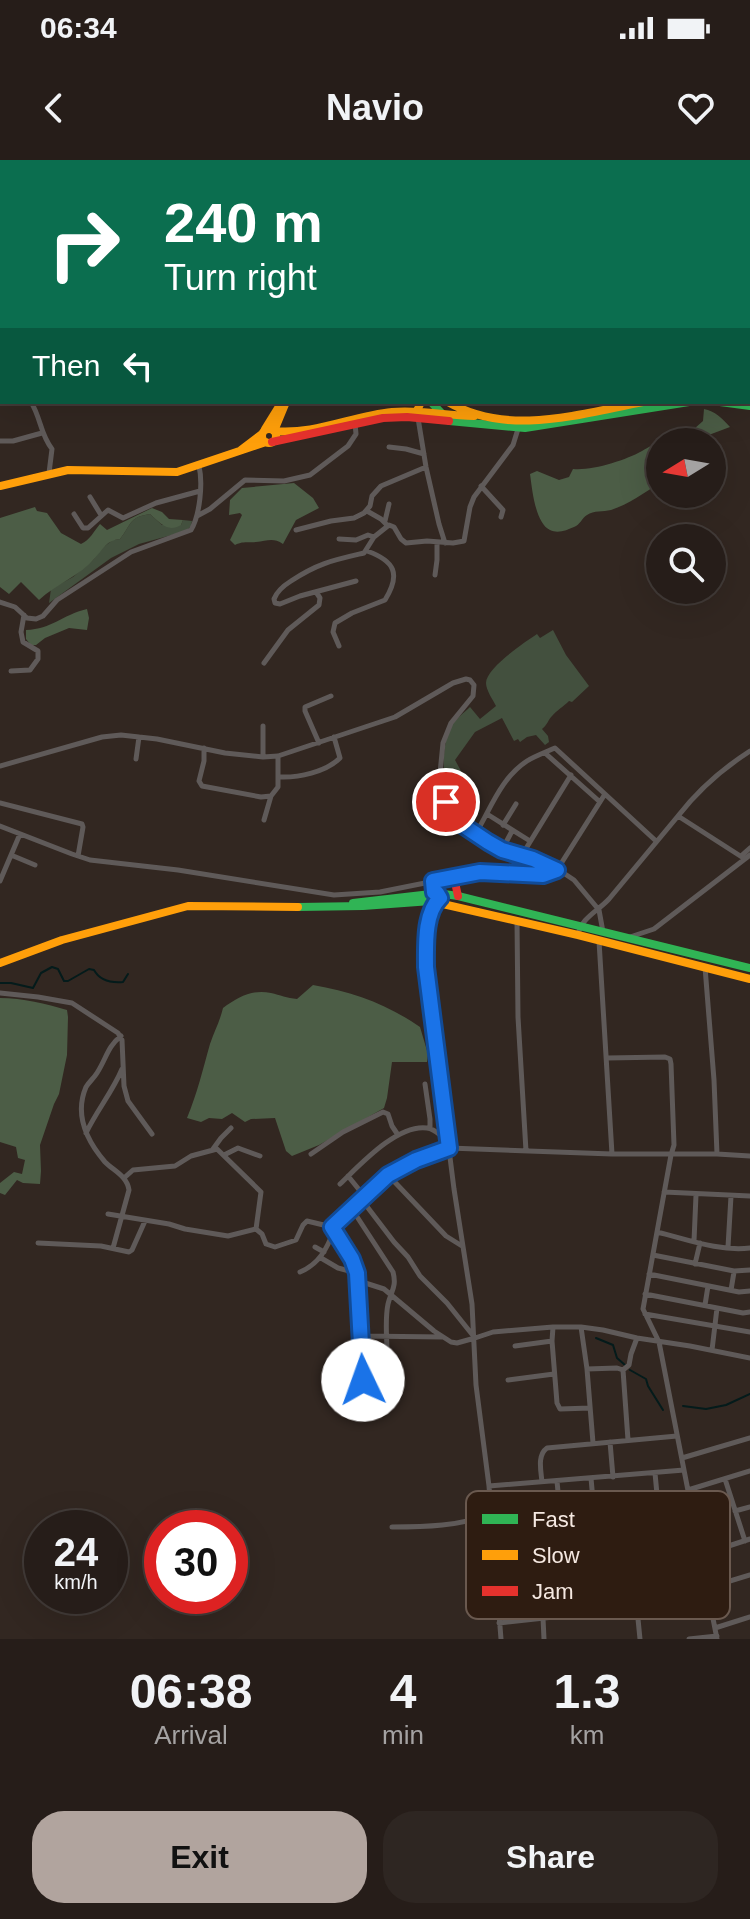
<!DOCTYPE html>
<html lang="en">
<head>
<meta charset="utf-8">
<style>
	:root { --surface:#261d19; --page:#2e2622; --text:#f1f3f6; --muted:#a4a2a2; --line:#423b38; --accent:#b1a49e }
	body { margin:0; font-family:Helvetica,sans-serif; background:var(--page); color:var(--text); height:100vh; display:flex; flex-direction:column; font-size:30px; white-space:nowrap }
	* { box-sizing:border-box; margin:0 }
	p { font-size:26px; color:var(--muted) }
	.icon { flex:none; width:44px; height:44px; fill:none; stroke:currentColor; stroke-width:2; stroke-linecap:round; stroke-linejoin:round }
	.map { position:relative; height:1479px; overflow:hidden }
	.sheet { display:flex; flex-direction:column; background:var(--surface); flex:1 }
	.sheet>* { flex:none }
	.banner { position:absolute; left:0px; top:0px; width:750px; height:244px; box-shadow:0 8px 32px #0002,0 0 0 2px var(--line); background:#0b6e4f; color:#fff; overflow:hidden }
	.needle { width:52px; rotate:259deg }
	.fabs { position:absolute; left:646px; top:268px; display:grid; gap:16px }
	.fabs a { display:grid; place-items:center; width:80px; height:80px; border-radius:50%; background:var(--surface); box-shadow:0 8px 32px #0002,0 0 0 2px var(--line); font-size:40px }
	.speed { position:absolute; left:24px; top:1350px; display:flex; gap:16px; font-size:40px; font-weight:700; text-align:center }
	.speed>* { display:grid; place-content:center; width:104px; height:104px; border-radius:50%; background:var(--surface); box-shadow:0 8px 32px #0002,0 0 0 2px var(--line); line-height:1 }
	.speed small { font-size:20px; font-weight:400 }
	.speed .limit { border:12px solid #d22; background:#fff; color:#111 }
	.pin { position:absolute; display:grid; place-items:center; width:68px; height:68px; color:#fff; margin:-34px; border:4px solid #fff; border-radius:50%; box-shadow:0 2px 8px #0007 }
	.me { position:absolute; width:88px; margin:-44px; rotate:357deg; stroke-linejoin:round; filter:drop-shadow(0 0 6px #0008) }
	.turn { display:flex; align-items:center; gap:28px; height:168px; padding:0 32px; font-size:36px }
	.turn .icon { width:104px; height:104px; stroke-width:2.5 }
	.turn b { display:block; font-size:56px; line-height:68px }
	.then { display:flex; align-items:center; height:76px; padding:0 32px; background:#0003; gap:16px; font-size:30px }
	.eta { display:flex; justify-content:space-evenly; align-items:center; height:136px; text-align:center }
	.eta b { font-size:48px; font-weight:700; line-height:56px }
	.primary-button { display:flex; gap:16px; margin-top:auto; padding:16px 32px }
	.primary-button a { flex:1; height:92px; border-radius:32px; background:var(--accent); color:#111; font-size:32px; font-weight:700; line-height:92px; text-align:center }
	.primary-button a+a { background:var(--page); color:var(--text) }
	.status { display:flex; justify-content:space-between; align-items:center; height:56px; padding:0 40px; background:var(--surface); direction:ltr }
	.status svg { height:22px; fill:currentColor }
	header { display:flex; justify-content:space-between; align-items:center; height:104px; padding:0 32px; background:var(--surface); font-size:36px; font-weight:700 }
	.map>svg:first-child { display:block }
	.green { fill:#43503e }
	.forest { fill:#4c5d46 }
	.lines { fill:none; stroke-linecap:round; stroke-linejoin:round }
	.stream { stroke:#041b1b; stroke-width:2 }
	.street { stroke:#5f5a59; stroke-width:5 }
	.fast { stroke:#30b455; stroke-width:8 }
	.slow { stroke:#ff9f0a; stroke-width:8 }
	.jam { stroke:#e5322d; stroke-width:8 }
	.route-casing { stroke:#114b97; stroke-width:20 }
	.route { stroke:#1a73e8; stroke-width:14 }
	.key { fill:#2e1c11; stroke:#6a594f; stroke-width:2 }
	.key-label { font-size:22px; fill:#f5e8e1 }
</style>
</head>
<body>
<div class="status"><b>06:34</b><svg viewBox="0 0 49 12"><path d="M0 12V9h3v3zM5 12V6h3v6zM10 12V3h3v9zM15 12V0h3v12zM26 1h20v11H26zM47 4h2v5h-2z"/></svg></div>
<header><svg class="icon" aria-label="back" viewBox="0 0 24 24"><path d="M15 5l-7 7 7 7"/></svg>Navio<svg class="icon" aria-label="heart" viewBox="0 0 24 24"><path d="M12 20l-8-8c-3-5 5-10 8-4 3-6 11-1 8 4z"/></svg></header>
<div class="map">
<svg width="750" height="1479" viewBox="0 0 750 1479">
	<rect width="100%" height="100%" fill="#322721"/>
	<path class="green" d="M150 354 162 365H181L183 360 192 361 191 366 186 371 139 384 111 398 49 443 51 429 73 417 94 399 102 388 113 380 120 379C131 366 128 357 150 354Z
		M553 470 566 495 589 526 572 542 569 541C564 546 556 551 552 556 548 560 548 564 542 569L548 576 549 582 545 585 536 575 527 577 520 582 518 579 514 581 502 558 475 572 455 600 467 622 462 651 455 656C443 632 439 591 451 566 455 559 464 553 470 547L480 559 496 546C493 540 486 530 486 523 486 508 525 482 537 474L540 478Z"/>
	<path class="forest" d="M704 249C715 251 722 258 730 267L706 276 702 282H660L686 276 703 261Z
		M660 282V323C644 333 629 344 611 350 603 352 594 350 587 355 582 358 580 365 574 367 567 370 558 374 550 370 535 363 532 328 530 314L537 311 559 320 569 317 573 309C592 311 626 300 642 291 649 287 653 284 660 282Z
		M294 323 313 338 319 348 296 360 283 384C273 377 267 381 256 382 247 383 243 381 235 385L230 380 242 355 240 353 229 355 230 340 242 328Z
		M35 347 37 351 47 353 61 373 81 384C90 380 94 371 100 364L107 370 152 348 162 352 169 359 183 360 181 365C168 373 160 363 150 354 128 357 131 366 120 379 107 380 103 389 95 398 80 416 56 424 39 440L21 422 9 434 0 427V358Z
		M87 449 89 458 87 470 69 468 45 478 36 485H31L26 479V470C52 469 62 455 87 449Z
		M313 825C353 832 387 844 420 867L428 894 427 902H392L387 938 384 948 319 985 292 996 286 991 275 958 251 959 245 962 232 953 222 959 209 958 201 962 187 958C197 934 203 909 210 884 214 872 220 861 223 848 238 837 252 829 271 833 280 835 287 838 297 839Z
		M0 838C23 838 46 844 67 850L68 857 67 895 59 934 54 944 40 985 41 1011 40 1024 23 1023 17 1020 5 1035 0 1033V1023L14 1012 22 1014 25 1000 18 998 16 987 0 982Z"/>
	<g class="lines">
		<path class="stream" d="M402 2 405 0
			M0 823H11L33 828 41 813 52 807 58 809 64 821H68L89 809 94 810C100 821 111 823 123 822L128 814
			M596 1178 613 1185 617 1198 625 1205
			M630 1210 646 1219 648 1226 663 1250
			M683 1246 706 1249 726 1245 750 1234"/>
		<path class="street" d="M202 2V0
			M222 2V0
			M241 2V0
			M279 2V0
			M299 2V0
			M319 2V0
			M338 2V0
			M472 2 473 0
			M0 44 2 38
			M0 103H2
			M31 242C41 258 40 274 52 289L49 313
			M418 258 426 307 439 364 445 383
			M0 281H13L42 273
			M389 287 406 289 424 294
			M481 326 503 350 501 357
			M90 337 101 355
			M367 351 381 359 388 366
			M74 354 83 368H88L108 350 123 358 156 343 200 331
			M197 356 210 349 245 320 284 321 310 315 348 286 356 274 355 263
			M385 361 389 344
			M296 370 331 361 354 358 364 353 370 346 372 336 381 326 426 307
			M339 379 356 380 368 375 374 377
			M435 415 437 400V382
			M356 421 300 436 280 444 275 443 274 439C277 431 283 426 291 421 318 403 334 400 364 393L374 377 389 365 394 367 401 379 406 383 427 381 453 383 464 381 470 347 474 337 513 285 518 269
			M0 442 15 447 27 458 36 459 43 456 57 440 131 392 191 370C200 355 203 323 199 306
			M339 486 333 472 335 463 352 453 385 440C401 414 395 401 367 391
			M264 503 288 470 319 445 320 438 316 432
			M11 511 30 510 38 499V491L23 482 21 472 24 455
			M263 566V597
			M319 583 305 551V547L331 536
			M204 588V601L199 621 202 626 261 637 271 636 278 627V596
			M545 593 600 642
			M136 599 139 577
			M0 606 102 577 121 575 157 579 225 593 263 597 278 596 395 557 453 523 466 519 470 520 474 525 473 536 451 563 443 583 440 613 442 627 450 653 460 664 502 690 533 699 562 712 574 720 599 750 603 772
			M279 617C298 618 326 612 340 598L334 577
			M0 643 82 664 83 667 78 696
			M487 654 530 681
			M678 656C699 629 722 609 750 591
			M264 660 271 636
			M503 665 516 644
			M0 666 72 694 90 700 178 710 334 735 380 732 480 712 550 714 557 710 605 634
			M476 673C491 648 501 618 527 601 535 596 546 592 555 588L656 681
			M502 690 512 671
			M11 695 35 705
			M522 695 571 615
			M741 696 750 688
			M0 721 20 674
			M434 742C428 764 425 784 426 807L454 1029 472 1144 476 1225 489 1326 501 1479
			M517 761 518 857 526 991
			M578 775C581 758 598 751 609 739L678 656 745 699
			M630 777 654 769 750 695
			M599 781 612 994
			M705 807 714 920 717 994
			M0 833 38 837 72 843 118 873 122 880 124 926 128 941 152 974
			M607 898 665 897 670 899 671 904 674 985 671 995 643 1149 659 1182 717 1479
			M425 924 430 959V968
			M86 973C97 950 113 931 122 909
			M213 989 221 978 231 968
			M311 994 343 972 383 952 388 954 392 966 398 975
			M224 995 238 988 260 996
			M388 1015 446 1076 462 1086
			M348 1016 365 1037
			M124 1018 133 1010 175 1006 191 996 217 989 261 1032 256 1069
			M340 1024C360 1005 397 964 427 968 436 969 441 977 449 981
			M664 1032 750 1036
			M362 1040 394 1082 408 1097 420 1116 447 1143 475 1178 493 1172 553 1167H581L603 1170 637 1178 690 1186 750 1198
			M352 1049 393 1112C397 1127 391 1131 388 1144 384 1163 388 1184 387 1204
			M108 1054 169 1064 185 1069 228 1076 256 1069
			M256 1069 262 1074 266 1084 275 1087 296 1080 303 1065 307 1061 332 1067
			M334 1071 352 1099 359 1121V1165L363 1220C352 1231 350 1241 352 1257
			M657 1072C686 1079 720 1092 750 1088
			M694 1081 696 1035
			M38 1083 101 1086 129 1092 132 1090 145 1061
			M315 1087 324 1092
			M728 1087 731 1036
			M113 1088 129 1030C127 1016 114 1011 105 1002 87 981 74 955 86 927 89 922 94 918 97 913 106 899 108 886 121 876
			M653 1095 734 1111 750 1110
			M321 1098 338 1108 357 1113
			M695 1104 700 1083
			M300 1112C319 1104 327 1089 334 1070L332 1067 388 1015 416 1000 449 988 612 994H717L750 996
			M649 1114 739 1132 750 1131
			M359 1121 384 1129 434 1171 451 1182 457 1183 475 1178
			M731 1130 734 1112
			M645 1134 743 1153 750 1152
			M705 1145 708 1126
			M645 1154 750 1172
			M553 1167 552 1181 557 1243 560 1249 590 1248
			M581 1167 587 1209 593 1283
			M361 1176 443 1177
			M515 1186 552 1181
			M712 1190 717 1148
			M587 1209 617 1208 623 1210
			M508 1220 554 1214
			M628 1280 623 1210 629 1205 631 1194 637 1178
			M610 1282 613 1317
			M682 1298 750 1278
			M655 1313 661 1377
			M591 1318 603 1452
			M725 1319 745 1381
			M557 1321 563 1386
			M542 1322C541 1311 537 1295 547 1288L677 1276
			M489 1326 684 1310
			M688 1330 750 1311
			M627 1348 640 1479
			M594 1351 658 1345
			M735 1351 750 1347
			M529 1358 534 1422
			M491 1360 560 1354
			M392 1367C425 1367 460 1366 491 1354
			M630 1379 696 1373
			M532 1389 597 1382
			M701 1395 750 1379
			M632 1414 703 1406
			M496 1426 600 1417
			M707 1428 750 1415
			M543 1458 544 1479
			M499 1463 636 1448
			M715 1468 750 1457
			M689 1479 717 1476"/>
		<path class="fast" d="M499 2 500 0
			M431 242 449 261 525 268 689 242
			M720 242 750 246
			M437 733 458 736 750 808
			M353 743 431 734
			M298 747 363 746 431 741"/>
		<path class="slow" d="M368 0V2
			M377 0 378 2
			M748 235H750
			M286 242 274 271C315 275 352 256 392 252 419 249 447 256 474 256
			M448 242C508 277 579 254 643 242
			M417 251 421 242
			M262 276a7 7 0 1 1 14 0a7 7 0 1 1-14 0Z
			M265 269 278 248
			M241 290 262 274
			M0 326 68 310 177 312 266 282
			M434 742 578 775 750 819
			M0 803 62 780 188 746 298 747"/>
		<path class="jam" d="M272 282 383 258 407 257 449 261
			M457 716 456 727 458 736"/>
	</g>
	<g class="lines">
		<g class="route-casing">
			<path id="route" d="M363 1220 357 1113 352 1099 332 1067 388 1015 416 1000 449 988 426 807C426 786 424 753 440 738L437 733 434 732 433 721 480 712 543 715 557 710 533 699 502 690 488 682 455 660 450 653 446 642"/>
		</g>
		<use href="#route" class="route"/>
	</g>
	<rect x="466" y="1331" width="264" height="128" rx="12" class="key"/>
	<rect x="482" y="1354" width="36" height="10" fill="#30b455"/>
	<rect x="482" y="1390" width="36" height="10" fill="#ff9f0a"/>
	<rect x="482" y="1426" width="36" height="10" fill="#e5322d"/>
	<g class="key-label">
		<text x="532" y="1367">Fast</text>
		<text x="532" y="1403">Slow</text>
		<text x="532" y="1439">Jam</text>
	</g>
</svg>
<div class="fabs">
<a><svg class="needle" viewBox="-14 -14 28 28"><path d="M0-13l5 13h-10z" fill="#e53935"/><path d="M0 13l5-13h-10z" fill="#a4a2a2"/></svg></a>
<a><svg class="icon" aria-label="search" viewBox="0 0 24 24"><circle cx="10" cy="10" r="6"/><path d="M15 15l6 6"/></svg></a>
</div>
<div class="speed"><div>24<small>km/h</small></div><div class="limit">30</div></div>
<div class="pin" style="left:446px;top:642px;background:#d93025"><svg class="icon" aria-label="arrive" viewBox="0 0 24 24"><path d="M6 21V4h12l-3 4 3 4H6"/></svg></div>
<svg class="me" style="left:363px;top:1220px" viewBox="-20 -20 40 40"><circle r="19" fill="#fff"/><path d="M0-13L10 11 0 6-10 11z" fill="#1a73e8"/></svg>
<div class="banner">
<div class="turn"><svg class="icon" aria-label="right" viewBox="0 0 24 24"><path d="M7 20v-9h11M14 6l5 5-5 5"/></svg><div><b>240 m</b>Turn right</div></div>
<div class="then">Then<svg class="icon" aria-label="left" viewBox="0 0 24 24"><path d="M17 20v-9H6M10 6l-5 5 5 5"/></svg></div>
</div>
</div>
<section class="sheet">
<div class="eta">
<div><b>06:38</b><p>Arrival</p></div>
<div><b>4</b><p>min</p></div>
<div><b>1.3</b><p>km</p></div>
</div>
<div class="primary-button"><a>Exit</a><a>Share</a></div>
</section>
</body>
</html>
